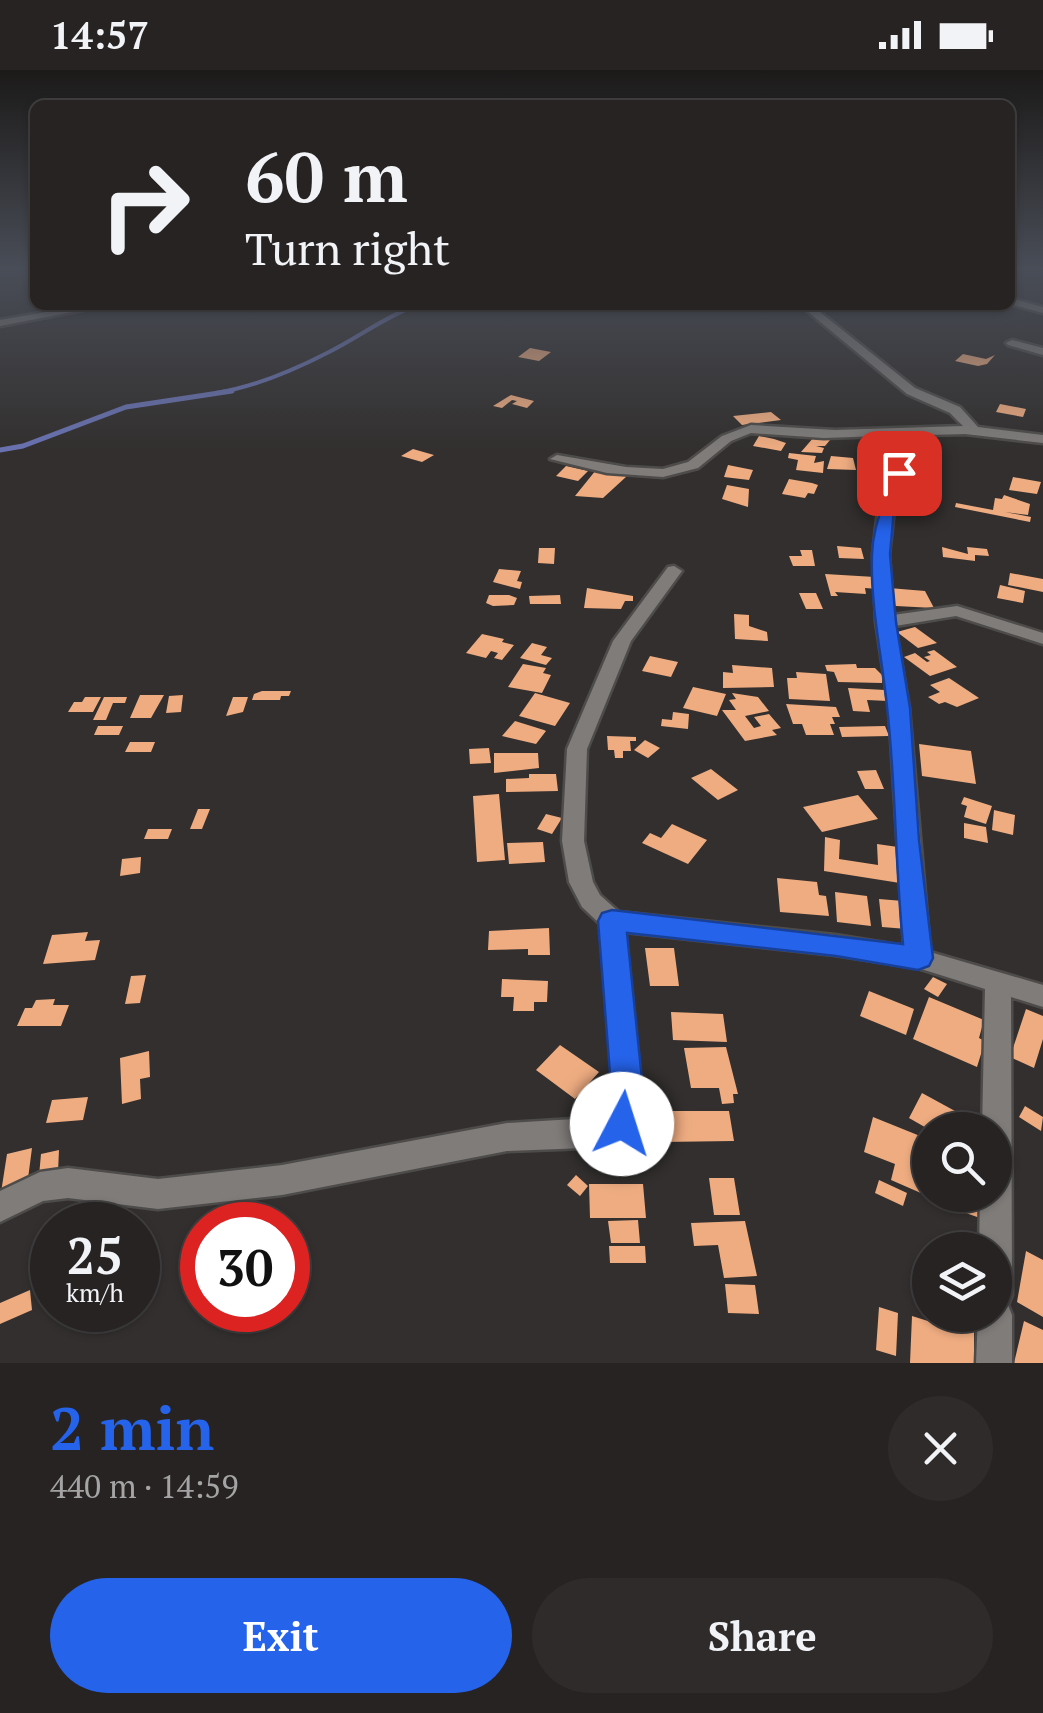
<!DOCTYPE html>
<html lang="en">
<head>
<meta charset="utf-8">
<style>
	:root { --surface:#262322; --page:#2e2b2a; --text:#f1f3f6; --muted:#a4a4a5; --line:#424040; --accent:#2563eb }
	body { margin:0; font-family:"PT Serif",serif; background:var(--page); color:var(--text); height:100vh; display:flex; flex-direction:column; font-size:38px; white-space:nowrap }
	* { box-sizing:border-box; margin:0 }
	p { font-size:32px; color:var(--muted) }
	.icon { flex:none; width:55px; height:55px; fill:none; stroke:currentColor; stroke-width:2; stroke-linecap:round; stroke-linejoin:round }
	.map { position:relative; height:1293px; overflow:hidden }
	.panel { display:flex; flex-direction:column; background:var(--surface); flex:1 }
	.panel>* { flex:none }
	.hud { position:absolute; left:30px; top:30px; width:985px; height:210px; border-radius:15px; box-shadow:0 2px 8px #0004,0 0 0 2px var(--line); background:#262322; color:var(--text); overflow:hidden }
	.buttons { position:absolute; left:912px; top:1042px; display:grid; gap:20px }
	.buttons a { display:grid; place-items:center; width:100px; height:100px; border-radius:50%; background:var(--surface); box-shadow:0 2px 8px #0004,0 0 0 2px var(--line); font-size:50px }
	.speed { position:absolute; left:30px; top:1132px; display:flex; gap:20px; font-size:50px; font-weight:700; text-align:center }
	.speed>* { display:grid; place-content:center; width:130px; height:130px; border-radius:50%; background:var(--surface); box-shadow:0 2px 8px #0004,0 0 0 2px var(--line); line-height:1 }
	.speed small { font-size:25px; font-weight:400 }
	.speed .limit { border:15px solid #d22; background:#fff; color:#111 }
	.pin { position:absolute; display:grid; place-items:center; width:85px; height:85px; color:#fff; margin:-42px; border-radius:20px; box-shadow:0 5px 15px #0006 }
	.me { position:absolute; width:110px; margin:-55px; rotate:5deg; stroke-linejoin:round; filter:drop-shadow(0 0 8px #0008) }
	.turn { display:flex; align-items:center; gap:35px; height:210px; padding:0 50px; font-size:45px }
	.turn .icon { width:130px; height:130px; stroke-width:2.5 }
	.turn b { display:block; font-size:70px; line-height:85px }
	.round { display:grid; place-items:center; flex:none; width:105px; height:105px; border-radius:52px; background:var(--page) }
	.summary { display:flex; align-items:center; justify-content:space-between; height:170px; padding:0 50px }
	h1 { font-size:60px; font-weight:600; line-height:75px; color:var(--accent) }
	.primary-button { display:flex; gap:20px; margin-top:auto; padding:20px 50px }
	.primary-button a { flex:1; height:115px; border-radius:60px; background:var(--accent); color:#fff; font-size:40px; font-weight:600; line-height:115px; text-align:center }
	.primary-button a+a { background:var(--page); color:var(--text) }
	.status { display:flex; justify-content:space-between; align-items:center; height:70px; padding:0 50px; background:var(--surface); direction:ltr }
	.status svg { height:28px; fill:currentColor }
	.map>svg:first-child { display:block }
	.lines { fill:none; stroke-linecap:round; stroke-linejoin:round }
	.stream-far1 { stroke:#6972b0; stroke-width:4 }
	.stream { stroke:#6972b0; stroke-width:5 }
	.building { fill:#efac81 }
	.street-casing { stroke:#4e4c4a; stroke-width:5 }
	.street { fill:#7f7c7a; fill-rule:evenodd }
	.route { fill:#2563eb; stroke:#184099; stroke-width:2.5 }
</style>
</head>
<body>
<div class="status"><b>14:57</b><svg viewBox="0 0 49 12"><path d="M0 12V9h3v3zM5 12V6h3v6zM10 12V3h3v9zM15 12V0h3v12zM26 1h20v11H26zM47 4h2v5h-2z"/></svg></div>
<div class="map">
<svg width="1043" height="1293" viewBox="0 0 1043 1293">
	<rect width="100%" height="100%" fill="#322f2e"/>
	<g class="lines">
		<path class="stream-far1" d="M216 323C254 317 292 301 327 283 358 268 384 247 417 235"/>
		<path class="stream" d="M0 380 23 376 126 337 232 321"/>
	</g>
	<path class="building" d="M530 278 551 282 539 291 518 287Z
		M963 284 986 289 995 285 987 294 978 296 955 291Z
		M511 325 534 331 527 338 512 334 517 331 512 330 502 338 493 336Z
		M1000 334 1026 339 1023 347 996 342Z
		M771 342 781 350 742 355 733 346Z
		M759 366 774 369 786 373 781 381 753 376Z
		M814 367 830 370 825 376H816L824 378 822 383 801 382Z
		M413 379 434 385 422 392 401 386Z
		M789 383 816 386 814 393 824 391 823 403 796 400 798 390 788 388Z
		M831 386 853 388 856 400 827 399Z
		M728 395 753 400 749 410 724 407Z
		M566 396 588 401 578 411 556 406Z
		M887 399 900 401 889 425 867 421 871 405 890 410 886 408Z
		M596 400 627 406 603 428 575 426Z
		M1013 407 1041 412 1037 424 1009 420Z
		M789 409 812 413 818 415 814 424 808 423 805 428 782 424Z
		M727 415 749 419 748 437 722 429Z
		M1004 425 1030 434 1028 445 1005 442 1031 447 1030 452 955 437 956 433 993 440 995 428 1002 429Z
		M837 476 861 478 864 489 839 488Z
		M942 477 968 484 967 477 987 479 989 486 975 485V491L943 487Z
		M539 478H555L554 494 538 493Z
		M800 480H812L815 496H793L789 486H802Z
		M499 499 521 501 517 511 522 512 520 519 493 512Z
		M1010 503 1043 509V522L1008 515Z
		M825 504 875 507 878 519 865 518 866 524 835 522 838 526H831Z
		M1000 515 1025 521 1023 533 997 528Z
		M587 518 633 526V531H625L621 539 584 538Z
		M889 518 925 521 934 538 896 536 889 531Z
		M799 523H816L823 539H806Z
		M489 525H509L517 528 514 535 493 536 486 533Z
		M560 525 561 534H530L529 526Z
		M734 544 749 545V556L767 562 768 571 735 569Z
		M915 557 937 573 918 578 897 562Z
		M482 564 504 569 502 572 514 575 502 590 494 588 498 583 491 581 486 588 466 583Z
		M532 573 547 577 541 585 552 588 546 595 520 588Z
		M934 580 957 597 930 606 904 587 915 583 927 592 930 591 924 587 931 585 927 582Z
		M650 586 678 592 671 607 642 601Z
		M523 594 546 598 543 603 551 605 542 623 508 617Z
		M856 594 857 598H875L882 605V613L838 612 834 602 827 601 825 595Z
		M732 595 772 598 774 617 723 618V602L733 603Z
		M796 602 826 604 830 631 789 629 787 608H797Z
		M949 608 979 628 957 637 945 632 939 634 928 627 940 622 930 615Z
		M693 617 726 624 717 646 683 638Z
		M848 618 885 620 888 631 867 630 870 642 853 641Z
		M262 621H291L289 626H281L280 630H252L254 624Z
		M535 623 570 633 555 656 519 646Z
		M732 623 758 627 769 641 745 646 754 658 761 656 754 647 769 644 781 658 772 660 777 665 745 671 722 640H736L729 630 736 629Z
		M140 625H164L151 648H130Z
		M183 625 181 642 166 643 169 626Z
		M85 627H101L93 642H68L74 632H82Z
		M104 627H127L125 633H113L106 650H93Z
		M233 627H248L243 642 226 646Z
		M786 634 836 637 840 647H832L835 654H830L834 665H806L802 654H793Z
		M673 642 689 644 688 659 661 656 662 649 672 650Z
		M515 651 544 660 546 661 536 674 502 666Z
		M98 656H123L119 665H94Z
		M885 656 889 666 842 667 839 657Z
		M607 666 636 667V671H630L631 681H623V688H615L614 680H608Z
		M645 670 660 678 648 688 634 680Z
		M130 672H155L151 682H125Z
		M919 674 971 681 976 714 922 706Z
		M489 678 491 693 470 694 469 679Z
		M494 683H538L539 698 494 703Z
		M711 699 738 720 718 730 691 708Z
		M876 700 884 719H865L857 701Z
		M529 704H556L558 721 506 722V709L529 708Z
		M499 724 505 790 477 792 473 726Z
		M858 725 878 749 822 762 803 737Z
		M964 727 992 736 986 754 964 747 967 736 961 734Z
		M198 739H210L202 759H190Z
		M994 740 1015 745 1013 765 992 760Z
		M546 744 562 748 552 764 537 759Z
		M964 753 986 757 988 773 964 768Z
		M672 754 707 770 688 794 642 773 650 763 661 768Z
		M148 759H172L168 769H144Z
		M825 767 840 770 839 789 878 795 877 774 898 777 900 813 824 801Z
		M543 772 545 792 509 794 507 773Z
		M141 787 140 803 120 806 122 789Z
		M777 808 817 812 819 825 826 826 829 846 780 842Z
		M835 822 867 826 871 856 837 852Z
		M879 829 903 831 907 859 882 857Z
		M549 858 550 885H528V879L488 880 489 861Z
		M88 862 85 871 100 870 95 890 43 894 52 865Z
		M645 878H674L679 916H650Z
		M146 905 140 933 125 934 131 906Z
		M933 907 947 914 938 927 924 919Z
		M502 909 548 911 547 932H534V941H513L514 927H501Z
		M869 921 914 939 906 965 860 946Z
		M929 927 984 950 979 968 985 971 977 997 913 969Z
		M55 929 53 935H69L61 956H17L25 938H32L36 930Z
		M1026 939 1043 946V969L1034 998 1010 987Z
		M671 942 723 944 727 972 673 970Z
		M560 975 599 1002 575 1029 536 1000Z
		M726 977 738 1024H733L734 1033 722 1034 719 1018H691L684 978Z
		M149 981 150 1007 140 1009 141 1029 122 1034 120 988Z
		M922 1023 966 1047 960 1060H930L909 1048Z
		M88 1027 83 1050 46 1053 52 1030Z
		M1025 1036 1043 1047 1041 1061 1019 1047Z
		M658 1041H729L734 1071 662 1072Z
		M873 1047 930 1070V1127L891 1110 895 1094 864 1082Z
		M32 1078 26 1124 0 1129 7 1084Z
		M59 1080 58 1102 39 1106 41 1084Z
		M576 1105 588 1116 580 1126 567 1115Z
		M709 1108H734L740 1145H714Z
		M879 1110 907 1123 903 1136 875 1123Z
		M589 1114H643L646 1148H590Z
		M964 1125H982L980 1148 963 1142Z
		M638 1150 640 1173H611L608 1151Z
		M745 1151 757 1206 724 1208 718 1175 694 1176 691 1153Z
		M609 1176H645L646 1193H610Z
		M1026 1181 1043 1190V1247L1017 1232Z
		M725 1214 755 1215 759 1244 728 1243Z
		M30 1220 32 1240 0 1254V1233Z
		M879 1237 898 1243 896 1286 876 1280Z
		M912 1246 944 1256V1247L974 1257V1293H910Z
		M1024 1251 1043 1260V1293H1014Z"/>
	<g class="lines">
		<g class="street-casing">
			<path id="street" d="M1010 228 1043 237V243L1010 234Z
				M86 235H109L0 256V250Z
				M800 235H811L915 318 960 337 978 357 1043 365V373L965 364 893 366 905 387 903 422 894 440 889 484 893 545 957 536 1043 563V574L956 546 895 556 909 638 930 882 1043 915V937L1011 927 1012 1225 1008 1235 1012 1245V1293H976L978 1245H995V1180H979L980 1125H995V1060H982L985 919 918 898 835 885 625 862 642 1029 631 1065 611 1077 507 1081 282 1125 158 1139 68 1128 43 1131 0 1152V1121L40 1102 68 1098 158 1109 282 1095 507 1053 608 1047 614 1029 600 854 582 837 569 812 562 771 567 679 613 571 668 497 674 496 682 501 631 571 587 679 584 771 593 812 600 825 619 842 835 865 904 876 889 638 876 552 873 484 878 440 889 422 891 387 880 366 824 368 751 363 731 371 698 398 663 407 607 403 550 389 557 385 626 397 663 399 688 392 722 366 751 355 835 360 963 356 950 343 907 324Z
				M1012 270 1043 278V285L1008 275 1006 273Z"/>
		</g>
		<use href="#street" class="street"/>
	</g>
	<linearGradient id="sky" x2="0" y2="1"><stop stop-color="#1c1a19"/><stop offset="0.52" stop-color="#494d57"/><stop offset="1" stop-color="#494d57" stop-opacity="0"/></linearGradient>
	<rect width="1043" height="381" fill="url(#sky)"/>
	<path class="route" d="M899 398 907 403 904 422 894 440 890 484 896 552 910 638 919 770 933 888 929 896 918 900 836 886 627 863 644 1029 633 1065 622 1070 610 1065 605 1054 612 1029 598 851 602 843 612 840 903 874C895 795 896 715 887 637 882 586 870 535 872 484 873 454 886 431 891 403Z"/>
</svg>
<div class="buttons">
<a><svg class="icon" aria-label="search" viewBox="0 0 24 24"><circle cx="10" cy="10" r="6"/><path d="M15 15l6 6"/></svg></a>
<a><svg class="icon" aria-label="layers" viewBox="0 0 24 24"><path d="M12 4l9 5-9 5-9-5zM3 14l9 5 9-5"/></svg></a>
</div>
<div class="speed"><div>25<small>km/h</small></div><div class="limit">30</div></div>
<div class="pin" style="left:899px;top:403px;background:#d93025"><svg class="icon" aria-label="arrive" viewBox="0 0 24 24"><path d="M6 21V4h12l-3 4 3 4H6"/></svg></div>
<svg class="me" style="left:622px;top:1054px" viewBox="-20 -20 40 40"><circle r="19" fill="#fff"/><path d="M0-13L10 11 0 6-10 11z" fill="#2563eb"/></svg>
<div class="hud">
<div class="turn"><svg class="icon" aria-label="right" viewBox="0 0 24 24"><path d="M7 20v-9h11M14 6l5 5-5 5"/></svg><div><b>60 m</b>Turn right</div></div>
</div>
</div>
<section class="panel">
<div class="summary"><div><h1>2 min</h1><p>440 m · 14:59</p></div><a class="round"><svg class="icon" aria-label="close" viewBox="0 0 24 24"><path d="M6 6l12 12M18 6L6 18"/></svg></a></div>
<div class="primary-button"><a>Exit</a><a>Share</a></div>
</section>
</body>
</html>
